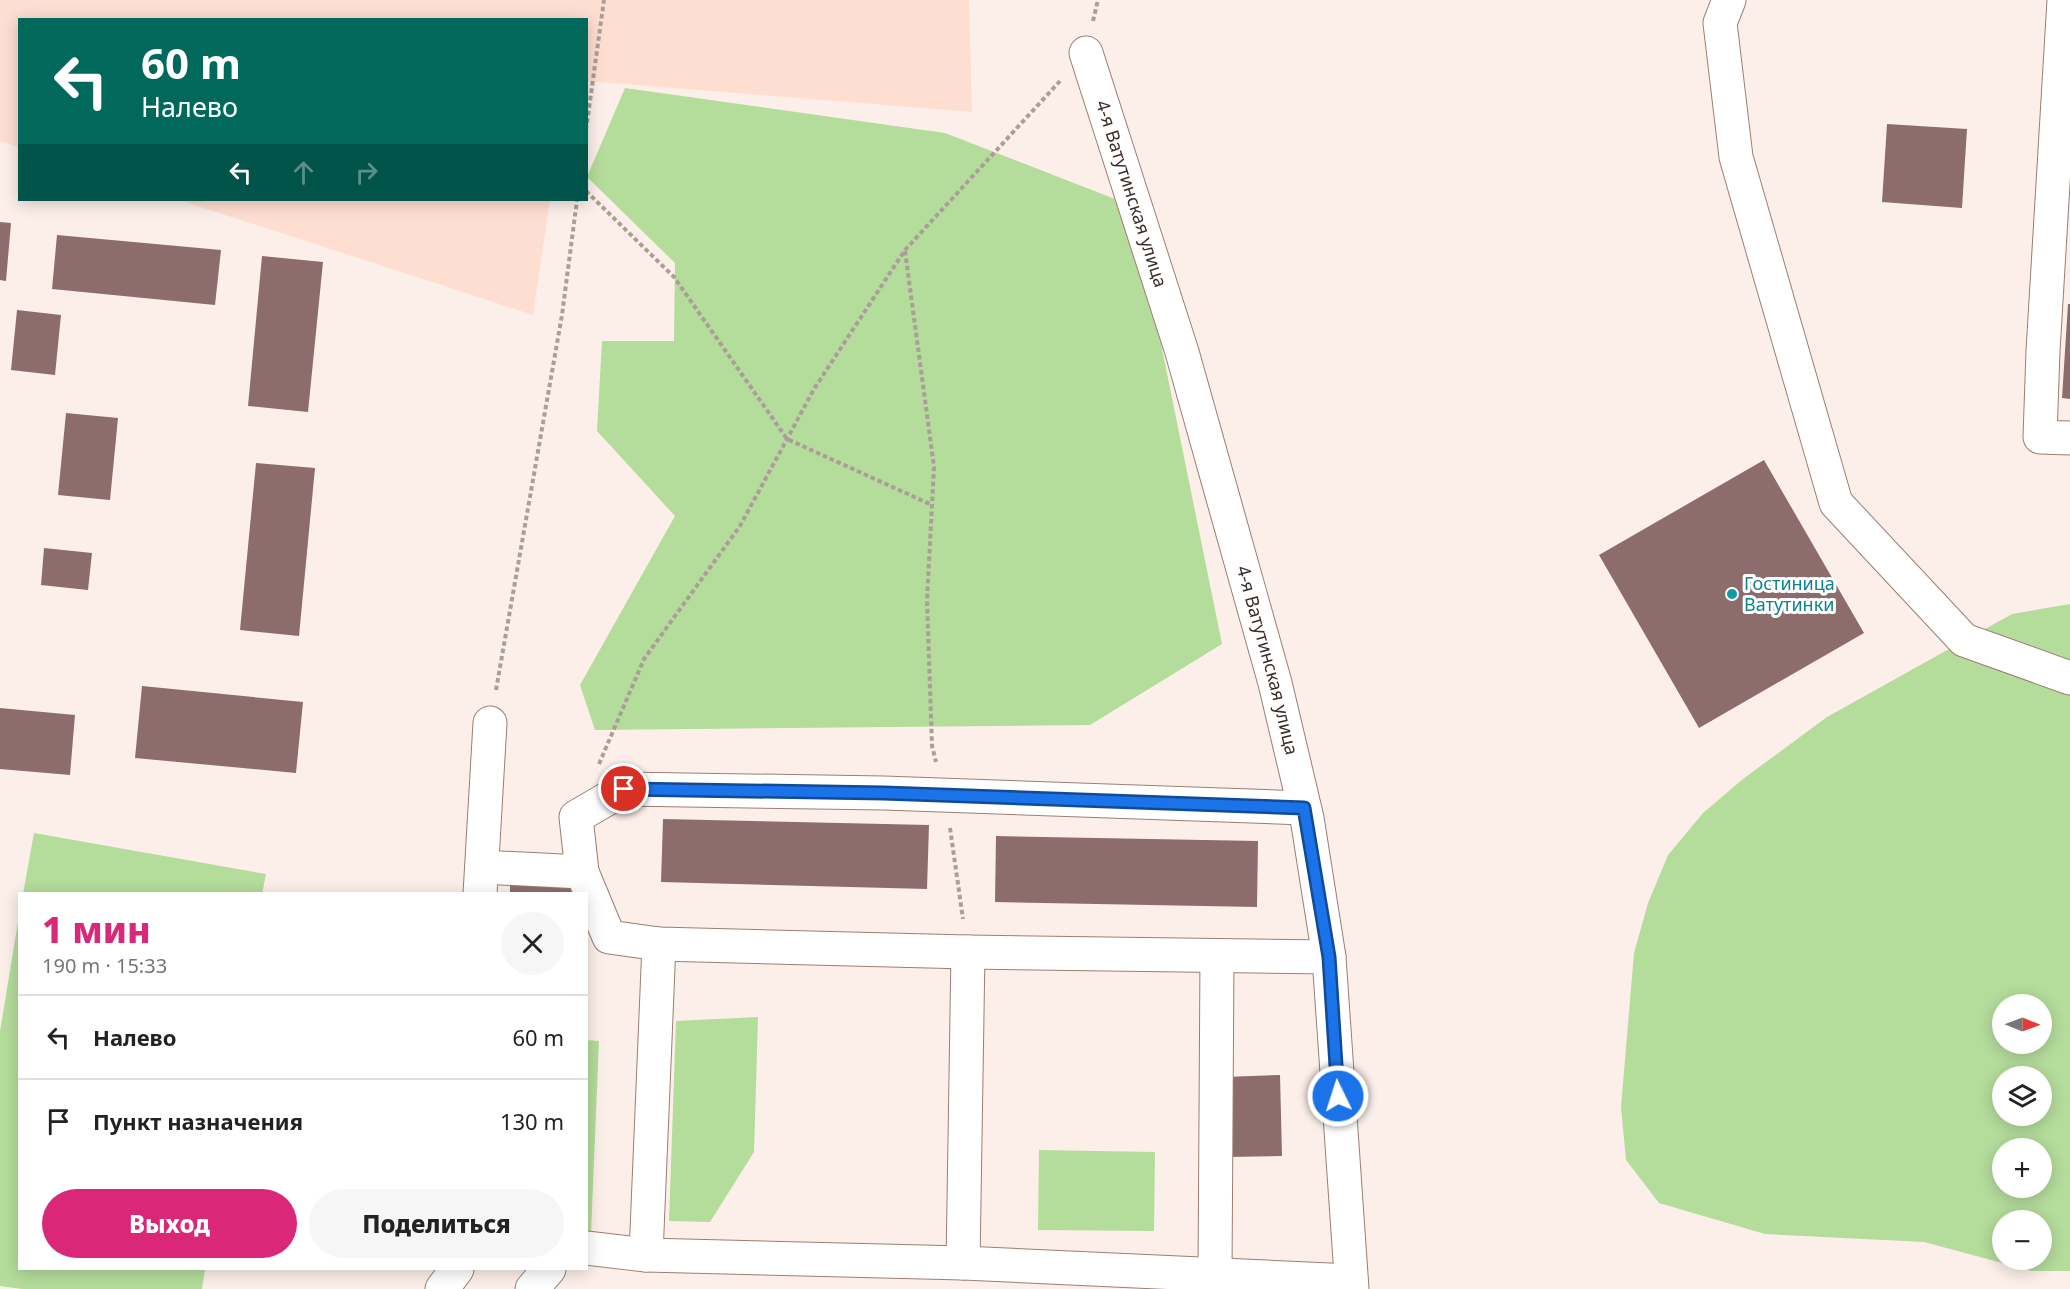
<!DOCTYPE html>
<html lang="ru">
<head>
<meta charset="utf-8">
<style>
	:root { --surface:#fff; --page:#f6f6f6; --text:#222; --muted:#767676; --line:#e0e0e0; --accent:#db2777 }
	body { margin:0; font-family:"Noto Sans",sans-serif; background:var(--page); color:var(--text); height:100vh; display:flex; flex-direction:column; font-size:22px; white-space:nowrap }
	* { box-sizing:border-box; margin:0 }
	p { font-size:20px; color:var(--muted) }
	.icon { flex:none; width:33px; height:33px; fill:none; stroke:currentColor; stroke-width:2; stroke-linecap:round; stroke-linejoin:round }
	.map { position:relative; flex:1; overflow:hidden }
	.panel { position:absolute; left:18px; top:892px; width:570px; height:378px; display:flex; flex-direction:column; background:var(--surface); border-radius:0px; box-shadow:0 3px 15px #0003 }
	.panel>* { flex:none }
	.banner { position:absolute; left:18px; top:18px; width:570px; height:183px; border-radius:0px; box-shadow:0 3px 15px #0003; background:#00695c; color:#fff; overflow:hidden }
	.needle { width:39px; rotate:91deg }
	.fabs { position:absolute; left:1992px; top:994px; display:grid; gap:12px }
	.fabs a { display:grid; place-items:center; width:60px; height:60px; border-radius:50%; background:var(--surface); box-shadow:0 3px 15px #0003; font-size:30px }
	.pin { position:absolute; display:grid; place-items:center; width:51px; height:51px; color:#fff; margin:-26px; border:3px solid #fff; border-radius:50%; box-shadow:0 2px 6px #0007 }
	.me { position:absolute; width:66px; margin:-33px; rotate:356deg; stroke-linejoin:round; filter:drop-shadow(0 0 4px #0008) }
	.turn { display:flex; align-items:center; gap:21px; height:126px; padding:0 24px; font-size:27px }
	.turn .icon { width:78px; height:78px; stroke-width:2.5 }
	.turn b { display:block; font-size:42px; line-height:51px }
	.lanes { display:flex; align-items:center; height:57px; padding:0 24px; background:#0003; justify-content:center; gap:30px; direction:ltr }
	.lanes .off { opacity:.35 }
	.round { display:grid; place-items:center; flex:none; width:63px; height:63px; border-radius:32px; background:var(--page) }
	.summary { display:flex; align-items:center; justify-content:space-between; height:102px; padding:0 24px }
	h1 { font-size:36px; font-weight:800; line-height:45px; color:var(--accent) }
	.action { display:flex; gap:12px; margin-top:auto; padding:12px 24px }
	.action a { flex:1; height:69px; border-radius:36px; background:var(--accent); color:#fff; font-size:24px; font-weight:800; line-height:69px; text-align:center }
	.action a+a { background:var(--page); color:var(--text) }
	ul { padding:0; list-style:none }
	li { display:flex; align-items:center; gap:18px; height:84px; padding:0 24px; border-top:2px solid var(--line) }
	li div { flex:1 }
	li b { display:block; font-size:22px }
	li em { font-style:normal }
	.map>svg:first-child { display:block }
	.built { fill:#feded0 }
	.green { fill:#b4dc9b; fill-rule:evenodd }
	.building { fill:#8d6d6b }
	.lines { fill:none; stroke-linecap:round; stroke-linejoin:round }
	.minor-casing { stroke:#9b7e72; stroke-width:35 }
	.path { stroke:#ab9e98; stroke-width:4; stroke-dasharray:4.5 3; stroke-linecap:butt }
	.minor { stroke:#fff; stroke-width:33 }
	.route-casing { stroke:#114b97; stroke-width:15 }
	.route { stroke:#1a73e8; stroke-width:10 }
	.culture-dot { fill:#0f9aa8; stroke:#fff; stroke-width:2 }
	.labels { text-anchor:middle; stroke-width:6; stroke-linejoin:round; paint-order:stroke }
	.street-label { font-size:18px; fill:#392d27; stroke:#fff }
	.culture-label { font-size:18px; fill:#0d838f; stroke:#fff; text-anchor:start }
</style>
</head>
<body>
<div class="map">
<svg width="2070" height="1289" viewBox="0 0 2070 1289">
	<rect width="100%" height="100%" fill="#fcefe9"/>
	<path class="built" d="M0 0H969L972 112 587 81 586 20H20L19 148 0 141Z
		M179 200H550L533 315 457 290Z"/>
	<path class="green" d="M625 88 945 133 1133 206 1222 644 1090 725 595 730 580 685 675 516 597 431 602 341H674L675 263 587 177Z
		M2070 604V1271H2032L1924 1242 1765 1234 1659 1203 1626 1160 1621 1107 1634 953 1648 903 1668 855 1703 813 1743 779 1827 717 2012 614ZM2002 1005H2042V1044H2002ZM2002 1077H2042V1116H2002ZM2002 1149H2042V1188H2002ZM2002 1221H2042V1260H2002Z
		M34 833 266 874 262 894H23Z
		M19 916 20 1269H205L202 1289H22L0 1286V1031Z
		M758 1017 754 1152 710 1222 669 1221 676 1021Z
		M586 1040 599 1041 591 1233H586Z
		M1039 1150 1155 1152 1154 1231 1038 1230Z"/>
	<path class="building" d="M1887 124 1967 129 1962 208 1882 202Z
		M0 222 11 223 6 281 0 280Z
		M57 235 221 250 215 305 52 289Z
		M262 256 323 262 308 412 248 406Z
		M2068 304H2070V399L2062 398Z
		M17 310 61 315 55 375 11 370Z
		M66 413 118 418 110 500 58 495Z
		M1764 460 1864 633 1699 728 1599 555Z
		M256 463 315 468 299 636 240 630Z
		M44 548 92 553 88 590 41 585Z
		M142 686 303 702 296 773 135 758Z
		M0 708 75 715 70 775 0 769Z
		M663 819 929 825 927 889 661 882Z
		M996 836 1258 841 1257 907 995 902Z
		M510 885 579 888V894H510Z
		M1280 1075 1282 1156 1226 1157 1224 1077Z"/>
	<g class="lines">
		<g class="minor-casing">
			<g id="minor">
				<path d="M1729 0 1720 23 1736 157 1836 503 1964 640 2070 678"/>
				<path d="M2064 0 2043 351 2040 437 2070 438"/>
				<path id="s1" d="M1086 53 1182 352 1275 683 1307 818 1329 957 1352 1289"/>
				<path d="M482 867 582 872 609 937 659 944 968 952 1329 957"/>
				<path d="M582 872 576 817 624 789 884 793 1304 808"/>
				<path d="M480 894 490 723"/>
				<path d="M586 1248 646 1255 963 1263 1351 1281"/>
				<path d="M646 1255 659 944"/>
				<path d="M963 1263 968 952"/>
				<path d="M1215 1275 1217 956"/>
				<path d="M442 1289 457 1269"/>
				<path d="M532 1289 549 1269"/>
			</g>
		</g>
		<path class="path" d="M1093 21 1098 0
			M586 130 604 0
			M586 191 674 277 787 439 932 505
			M905 251 934 467 927 600 932 746 936 762
			M496 690 562 315 577 200
			M599 764 644 659 740 526 814 389 905 250 1060 81
			M950 828 963 919"/>
		<use href="#minor" class="minor"/>
	</g>
	<g class="lines">
		<g class="route-casing">
			<path id="route" d="M624 789 884 793 1304 808 1329 957 1338 1096"/>
		</g>
		<use href="#route" class="route"/>
	</g>
	<circle class="culture-dot" cx="1732" cy="594" r="6"/>
	<g class="labels">
		<g class="street-label">
			<text dy="6" stroke="none"><textPath href="#s1" startOffset="148">4-я Ватутинская улица</textPath></text>
			<text dy="6" stroke="none"><textPath href="#s1" startOffset="634">4-я Ватутинская улица</textPath></text>
		</g>
		<g class="culture-label">
			<text x="1744" y="590">Гостиница<tspan x="1744" dy="21">Ватутинки</tspan></text>
		</g>
	</g>
</svg>
<div class="fabs">
<a><svg class="needle" viewBox="-14 -14 28 28"><path d="M0-13l5 13h-10z" fill="#e53935"/><path d="M0 13l5-13h-10z" fill="#767676"/></svg></a>
<a><svg class="icon" aria-label="layers" viewBox="0 0 24 24"><path d="M12 4l9 5-9 5-9-5zM3 14l9 5 9-5"/></svg></a>
<a>+</a>
<a>−</a>
</div>
<div class="pin" style="left:624px;top:789px;background:#d93025"><svg class="icon" aria-label="arrive" viewBox="0 0 24 24"><path d="M6 21V4h12l-3 4 3 4H6"/></svg></div>
<svg class="me" style="left:1338px;top:1096px" viewBox="-20 -20 40 40"><circle r="17" fill="#1a73e8" stroke="#fff" stroke-width="3"/><path d="M0-11L8 9 0 5-8 9z" fill="#fff"/></svg>
<div class="banner">
<div class="turn"><svg class="icon" aria-label="left" viewBox="0 0 24 24"><path d="M17 20v-9H6M10 6l-5 5 5 5"/></svg><div><b>60 m</b>Налево</div></div>
<div class="lanes"><svg class="icon" aria-label="left" viewBox="0 0 24 24"><path d="M17 20v-9H6M10 6l-5 5 5 5"/></svg><svg class="icon off" aria-label="ahead" viewBox="0 0 24 24"><path d="M12 20V5M6 11l6-6 6 6"/></svg><svg class="icon off" aria-label="right" viewBox="0 0 24 24"><path d="M7 20v-9h11M14 6l5 5-5 5"/></svg></div>
</div>
<section class="panel">
<div class="summary"><div><h1>1 мин</h1><p>190 m · 15:33</p></div><a class="round"><svg class="icon" aria-label="close" viewBox="0 0 24 24"><path d="M6 6l12 12M18 6L6 18"/></svg></a></div>
<ul>
<li><svg class="icon" aria-label="left" viewBox="0 0 24 24"><path d="M17 20v-9H6M10 6l-5 5 5 5"/></svg><div><b>Налево</b></div><em>60 m</em></li>
<li><svg class="icon" aria-label="arrive" viewBox="0 0 24 24"><path d="M6 21V4h12l-3 4 3 4H6"/></svg><div><b>Пункт назначения</b></div><em>130 m</em></li>
</ul>
<div class="action"><a>Выход</a><a>Поделиться</a></div>
</section>
</div>
</body>
</html>
